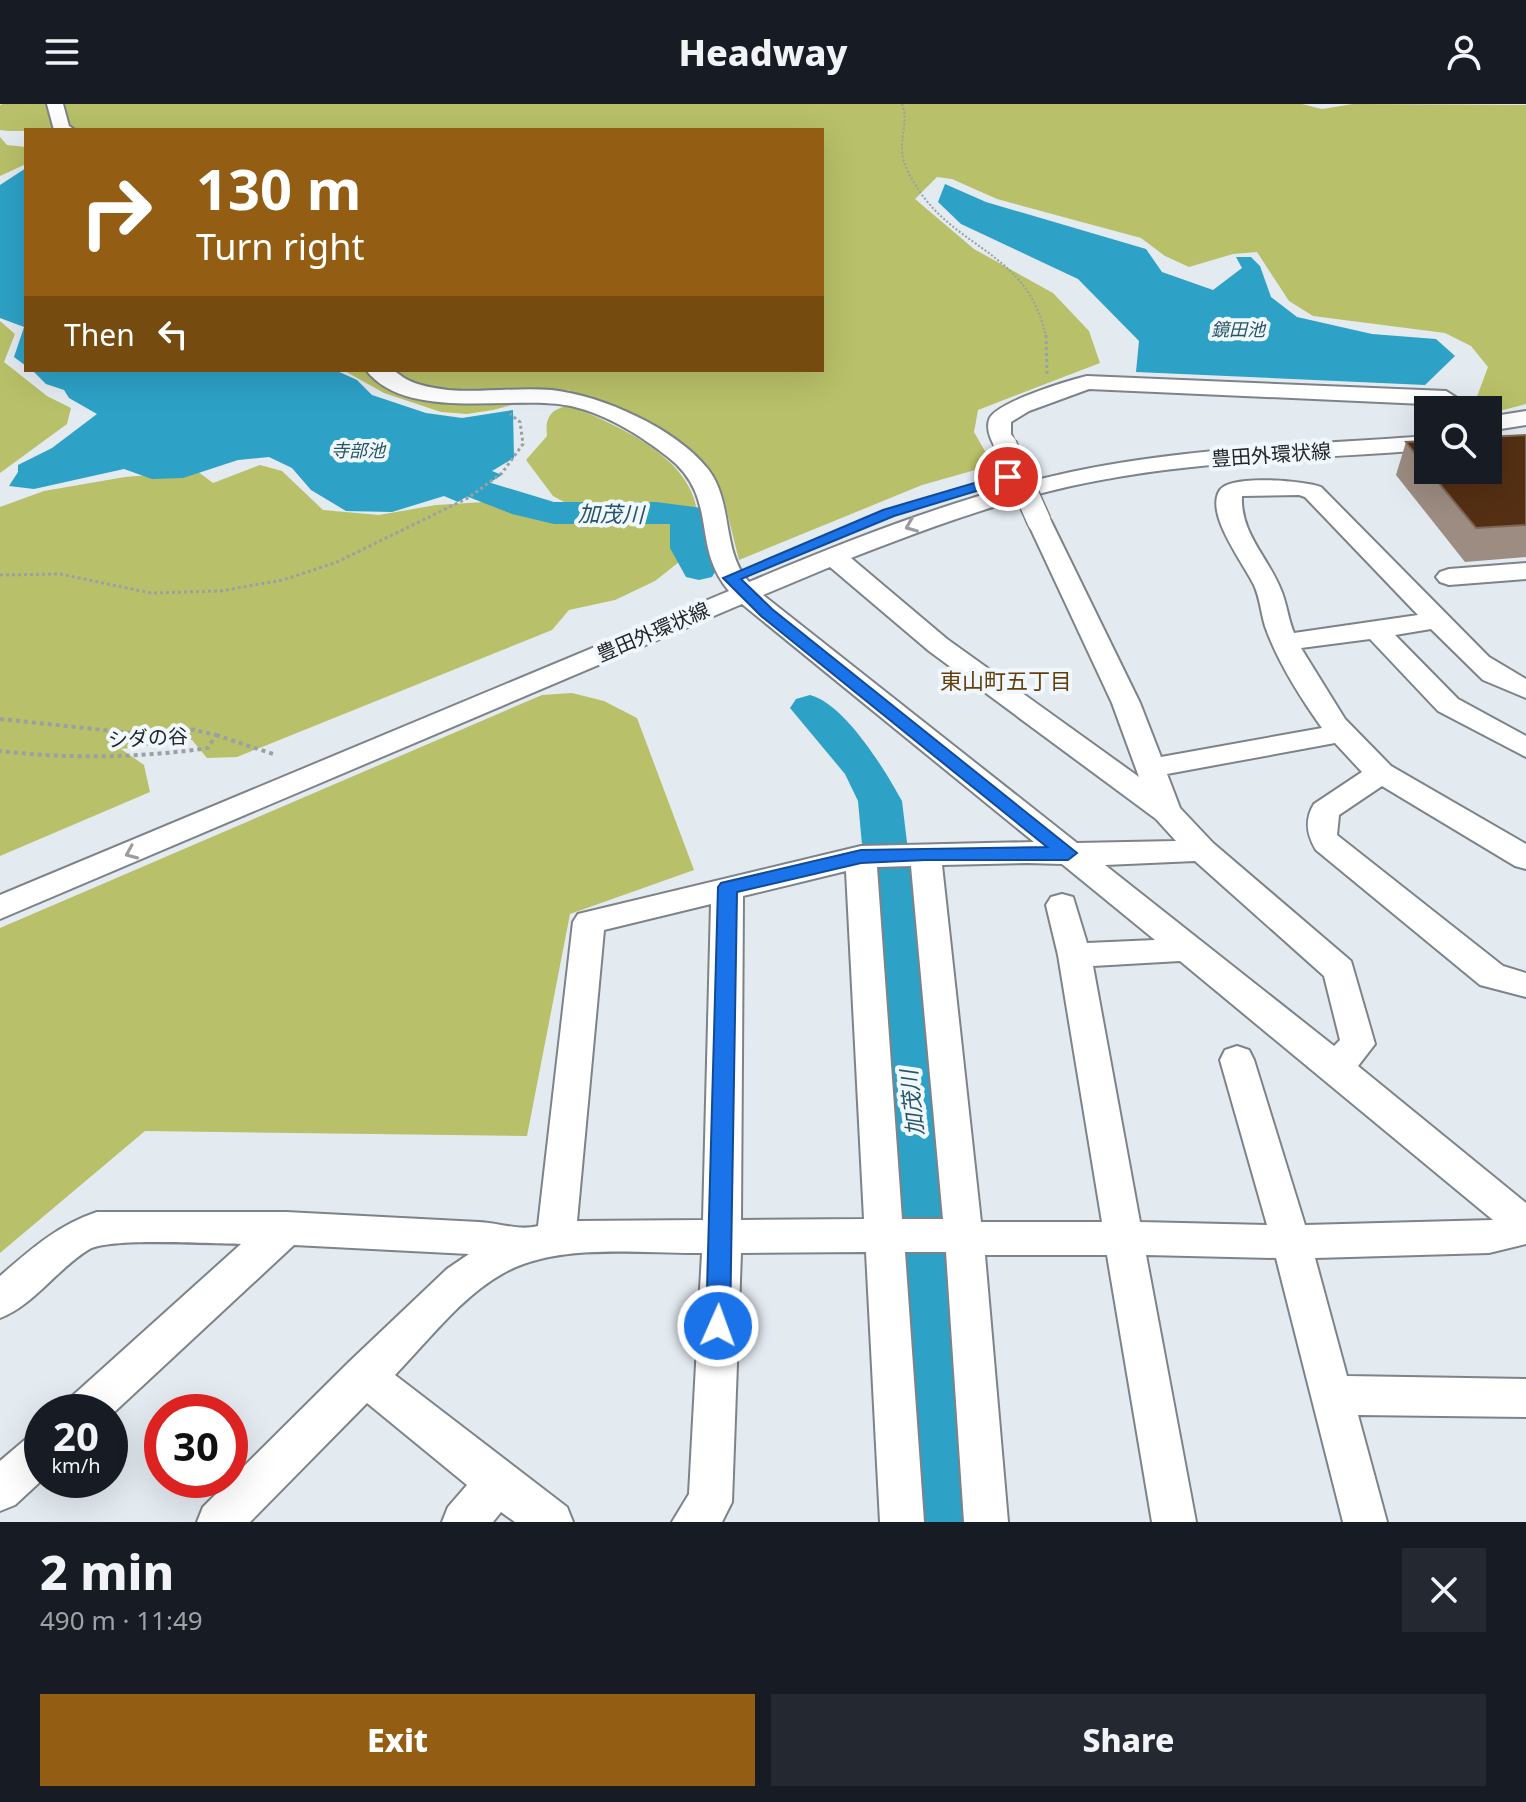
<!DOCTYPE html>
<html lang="en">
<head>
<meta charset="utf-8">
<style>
	:root { --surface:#171b24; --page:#242831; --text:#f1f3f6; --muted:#9ea1a6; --accent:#935e13 }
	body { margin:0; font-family:"Noto Sans","Noto Sans JP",sans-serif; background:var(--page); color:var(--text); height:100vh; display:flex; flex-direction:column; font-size:30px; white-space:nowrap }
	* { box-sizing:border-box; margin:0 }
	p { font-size:26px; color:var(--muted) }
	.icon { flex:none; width:44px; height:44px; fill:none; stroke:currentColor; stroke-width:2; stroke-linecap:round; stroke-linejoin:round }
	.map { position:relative; height:1418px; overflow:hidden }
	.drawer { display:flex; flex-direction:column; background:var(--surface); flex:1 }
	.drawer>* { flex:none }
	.hud { position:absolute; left:24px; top:24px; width:800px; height:244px; border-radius:0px; box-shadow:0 8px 32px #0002; background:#935e13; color:#fff; overflow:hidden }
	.buttons { position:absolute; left:1414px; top:292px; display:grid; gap:16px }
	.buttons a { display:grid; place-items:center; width:88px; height:88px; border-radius:0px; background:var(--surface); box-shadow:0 8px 32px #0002; font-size:40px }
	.speed { position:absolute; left:24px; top:1290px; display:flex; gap:16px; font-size:40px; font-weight:700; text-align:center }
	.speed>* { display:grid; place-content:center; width:104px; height:104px; border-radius:50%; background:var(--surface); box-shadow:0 8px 32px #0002; line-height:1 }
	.speed small { font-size:20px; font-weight:400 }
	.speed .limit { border:12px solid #d22; background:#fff; color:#111 }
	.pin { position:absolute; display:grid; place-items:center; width:68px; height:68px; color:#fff; margin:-34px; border:4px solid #fff; border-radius:50%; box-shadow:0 2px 8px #0007 }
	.me { position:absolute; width:88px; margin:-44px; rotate:2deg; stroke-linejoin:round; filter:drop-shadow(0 0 6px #0008) }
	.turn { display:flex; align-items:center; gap:28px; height:168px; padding:0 40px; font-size:36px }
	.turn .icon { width:104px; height:104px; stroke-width:2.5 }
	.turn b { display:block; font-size:56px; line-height:68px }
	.then { display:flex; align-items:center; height:76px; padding:0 40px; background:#0003; gap:16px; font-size:30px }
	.round { display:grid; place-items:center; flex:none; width:84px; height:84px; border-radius:0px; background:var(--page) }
	.head { display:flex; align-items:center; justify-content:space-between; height:136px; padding:0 40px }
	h1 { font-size:48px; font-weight:800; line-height:60px }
	.action { display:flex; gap:16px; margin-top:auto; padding:16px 40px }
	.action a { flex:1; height:92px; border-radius:0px; background:var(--accent); color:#fff; font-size:32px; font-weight:800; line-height:92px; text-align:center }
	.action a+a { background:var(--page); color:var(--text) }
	header { display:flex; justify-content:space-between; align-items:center; height:104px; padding:0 40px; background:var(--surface); font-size:36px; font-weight:800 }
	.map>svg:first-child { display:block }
	.forest { fill:#b8c069 }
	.water { fill:#2da1c6 }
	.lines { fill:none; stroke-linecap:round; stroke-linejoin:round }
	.river { fill:#2da1c6; fill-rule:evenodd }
	.minor-casing { stroke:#7d8388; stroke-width:4 }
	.path-far2 { stroke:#9aa0a4; stroke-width:2; stroke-dasharray:2 2; stroke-linecap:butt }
	.path-far1 { stroke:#9aa0a4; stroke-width:3; stroke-dasharray:3 3; stroke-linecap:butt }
	.path { stroke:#9aa0a4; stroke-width:4; stroke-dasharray:4 4; stroke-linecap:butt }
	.minor { fill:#fff; fill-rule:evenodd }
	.minor-bridge-casing { stroke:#7d8388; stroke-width:26; stroke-linecap:butt }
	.minor-bridge { stroke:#fff; stroke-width:23 }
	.wall { fill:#9c8c82 }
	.building { fill:#542f13; stroke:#7f6755; stroke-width:2 }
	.oneway { stroke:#9c9c9d }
	.route { fill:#1a73e8; stroke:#114b97; stroke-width:2 }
	.labels { text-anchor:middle; stroke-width:8; stroke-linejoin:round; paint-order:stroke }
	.far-water-label { font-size:18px; font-style:italic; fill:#265464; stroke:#f1f8fd }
	.street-label { font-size:20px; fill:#222426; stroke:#f1f8fd }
	.water-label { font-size:22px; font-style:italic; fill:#265464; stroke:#f1f8fd }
	.neighbourhood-label { font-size:22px; fill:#633f0d; stroke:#f1f8fd }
</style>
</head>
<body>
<header><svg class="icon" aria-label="menu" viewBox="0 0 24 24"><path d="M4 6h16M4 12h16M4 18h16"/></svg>Headway<svg class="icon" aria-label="person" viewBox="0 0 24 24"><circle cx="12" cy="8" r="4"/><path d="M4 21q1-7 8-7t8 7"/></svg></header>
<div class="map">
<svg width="1526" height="1418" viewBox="0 0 1526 1418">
	<rect width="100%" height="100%" fill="#e3eaf0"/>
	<path class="forest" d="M3 0H1302L1322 5 1353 0 1526 1V300L1488 310V306H1472L1488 263 1471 242 1445 229 1313 212 1289 197 1257 148 1233 150 1189 163 1165 152 1141 134 997 95 952 75 937 73 915 95 974 145 1053 189 1089 227 1100 259 978 306 974 328 993 361 922 381 739 456 723 392 712 373 632 310 568 286 493 306 467 310 441 308 384 289 343 266H822V26L9 27 0 26V1Z
		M0 33 7 41 26 43V60L0 72Z
		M0 217 15 230 4 258 47 292 71 304 67 320 0 369Z
		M569 301C615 321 688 350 697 406L577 405 553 392 526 356 547 332C545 313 550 306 569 301Z
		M260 361 282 367 323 406 379 411 436 401 484 398 548 414 597 417 682 415 679 458 655 477 615 496 569 506 552 526 237 653 207 654 192 636 121 645 144 661 150 688 0 752V403L44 387 125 373 197 367 213 379Z
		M572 589 604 597 637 614 694 766 570 810 527 1032 145 1027 0 1149V824L542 591Z"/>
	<path class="water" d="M26 64V262L14 253 24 223 0 214V81Z
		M945 80 986 98 1146 145 1162 168 1213 186 1242 164 1236 153H1251L1260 162 1271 193 1297 213 1372 230 1436 235 1455 252 1425 281 1136 268 1139 237 1078 175 961 120 938 98Z
		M32 266H335L357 276 372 291 426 309 462 314 513 306 514 354 492 367 502 371 458 398 444 392 392 408 346 407 311 386 292 364 269 353 238 356 183 374 152 375 124 365 34 385 9 382 18 368V361L52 344 97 310 69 294 64 286 46 280Z"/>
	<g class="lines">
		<path class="river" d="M478 375 554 398H656L702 404 708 411 705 439 717 465 712 473 699 476 686 473 670 444V420H554L512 410 466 392 461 385 466 378Z
			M810 591C845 600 885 666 902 697L952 1112 974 1418H910L896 1112 858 697 845 670 790 604 796 595Z"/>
		<g class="minor-casing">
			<path id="minor" d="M47 0H63L69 22 75 26H54Z
				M366 266C374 266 384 264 391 266 396 267 402 273 406 275 419 282 434 284 448 286 482 289 517 283 552 286 603 292 675 324 708 365 734 399 721 447 749 478 854 434 960 392 1071 368 1188 343 1309 341 1428 332V346C1309 355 1188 356 1071 382 995 399 923 426 851 454L947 535 1139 673 1112 599 1027 417 1030 412H1048L1051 417 1140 599 1161 653 1322 624C1300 593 1278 559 1265 522 1261 509 1260 494 1254 481 1244 460 1204 409 1220 386 1231 370 1305 377 1321 383L1489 553 1526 575V594L1483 576 1431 525 1395 531 1458 595 1526 632V653L1438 607 1370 535 1301 544 1345 615 1391 662 1526 740V765L1515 762 1382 682 1339 711 1337 731 1503 862 1526 869V893L1480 881 1316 746C1307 731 1304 716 1314 700L1362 668 1335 639 1167 670 1180 704 1213 739 1351 857 1375 940 1358 962 1526 1099V1140L1489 1149 1315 1154 1347 1272 1526 1275V1313L1358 1311 1387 1418H1343L1276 1154 1146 1151 1196 1418H1152L1107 1151H985L1008 1418H964L946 1148H905L924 1418H880L866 1148 741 1149 732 1398 722 1418H672L689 1390 702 1149C640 1150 557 1138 502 1170 461 1193 428 1237 395 1271L567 1403 573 1418H515L501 1408 493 1418H442L448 1403 467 1381 367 1299 250 1418H197L203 1403 349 1258 447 1165 469 1150 294 1141 110 1312V1308H64L70 1294 241 1140C211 1140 108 1133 88 1146 57 1165 34 1201 0 1214V1172C31 1145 58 1121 97 1108H286L479 1118C500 1119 518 1127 538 1122L573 818 578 810 861 742 1034 738 742 500 0 815V791L729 487C690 441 720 394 668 353 640 331 606 310 571 302 513 290 407 319 366 266ZM1299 391 1305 393 1418 511 1294 529C1288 515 1287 500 1281 486 1268 453 1240 429 1242 392ZM830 463 929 547 1156 715 1176 737 1077 739 763 491ZM1195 757 1324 872 1340 936 1334 942 1105 761ZM1027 759 1062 760 1155 836 1087 839 1073 793 1062 790 1051 793 1046 801 1058 851 1102 1118H981L942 761ZM911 762 943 1115H902L877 763ZM846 767 864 1115 741 1116 743 792ZM711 800 703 1116 577 1117 604 826ZM1180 857 1493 1116 1305 1121 1254 956 1249 946 1237 942 1225 946 1220 956 1267 1121 1140 1118 1093 862Z
				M1087 272 1446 287 1457 294 1446 301 1089 285 1029 307 1011 318V330L1016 341 1013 346H997C991 337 986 326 989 316 993 299 1070 276 1087 272Z
				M1526 307V321L1488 327V313Z
				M1526 459V475L1449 481 1440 478 1436 473 1440 468 1449 465Z
				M42 1328V1376L15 1401 0 1407V1357L27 1334Z"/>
		</g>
		<path class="path-far2" d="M902 0C908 15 902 27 902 42 901 59 911 74 920 88 961 147 1029 150 1046 233"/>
		<path class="path-far1" d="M1046 231 1047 271
			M0 471 60 470 151 489 220 487 283 476 337 458 468 394 502 369 523 340 520 318 510 310"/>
		<path class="path" d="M0 615 151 631 190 625 216 631 208 644C139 654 69 655 0 647
			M216 631 276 651"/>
		<use href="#minor" class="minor"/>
		<g class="minor-bridge-casing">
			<path id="minor-bridge" d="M1005 341 1039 417"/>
		</g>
		<use href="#minor-bridge" class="minor-bridge"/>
	</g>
	<path class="wall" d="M1526 331V453L1465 458 1396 371 1406 338Z"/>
	<path class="building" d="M1526 331V421L1476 424 1428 366H1488V333Z
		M1428 337V366L1406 338Z"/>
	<defs><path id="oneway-chevron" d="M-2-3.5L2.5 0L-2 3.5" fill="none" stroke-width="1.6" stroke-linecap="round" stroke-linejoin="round" transform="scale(2)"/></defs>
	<g class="oneway">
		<use href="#oneway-chevron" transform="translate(911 422) rotate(158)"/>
		<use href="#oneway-chevron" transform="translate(131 749) rotate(157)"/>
	</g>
	<path class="route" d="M1008 369 1015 373 1013 376 894 412 741 475 772 505 1077 749 1068 756H925L861 759 737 788 730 1222 726 1229 718 1233 709 1229 706 1222 718 783 721 779 861 746 1047 743 761 512 723 474 883 406Z"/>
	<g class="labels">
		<g class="far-water-label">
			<text x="1238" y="232">鏡田池</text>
			<text x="358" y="353">寺部池</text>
		</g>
		<g class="street-label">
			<text transform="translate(1271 351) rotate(-4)" y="7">豊田外環状線</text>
			<text transform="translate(653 528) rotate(-23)" y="7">豊田外環状線</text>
			<text transform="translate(148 634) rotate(-3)" y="7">シダの谷</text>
		</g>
		<g class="water-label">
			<text transform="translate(611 410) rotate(1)" y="8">加茂川</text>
			<text transform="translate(912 999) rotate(-96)" y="8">加茂川</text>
		</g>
		<g class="neighbourhood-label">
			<text x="1006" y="585">東山町五丁目</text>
		</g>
	</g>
</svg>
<div class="buttons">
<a><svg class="icon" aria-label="search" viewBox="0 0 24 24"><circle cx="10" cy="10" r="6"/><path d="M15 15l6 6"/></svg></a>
</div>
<div class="speed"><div>20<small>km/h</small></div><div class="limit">30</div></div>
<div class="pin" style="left:1008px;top:373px;background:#d93025"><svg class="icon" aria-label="arrive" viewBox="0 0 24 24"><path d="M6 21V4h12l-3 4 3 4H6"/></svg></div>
<svg class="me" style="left:718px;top:1222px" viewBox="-20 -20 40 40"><circle r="17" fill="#1a73e8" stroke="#fff" stroke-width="3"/><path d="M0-11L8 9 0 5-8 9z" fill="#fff"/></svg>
<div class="hud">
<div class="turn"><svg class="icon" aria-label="right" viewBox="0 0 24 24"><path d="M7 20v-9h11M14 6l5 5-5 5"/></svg><div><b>130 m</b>Turn right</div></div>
<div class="then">Then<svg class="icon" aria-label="left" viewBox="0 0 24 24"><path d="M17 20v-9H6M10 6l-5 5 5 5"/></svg></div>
</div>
</div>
<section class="drawer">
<div class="head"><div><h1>2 min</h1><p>490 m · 11:49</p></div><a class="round"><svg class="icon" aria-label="close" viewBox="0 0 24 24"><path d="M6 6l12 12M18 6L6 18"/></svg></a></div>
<div class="action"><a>Exit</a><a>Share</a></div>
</section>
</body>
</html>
